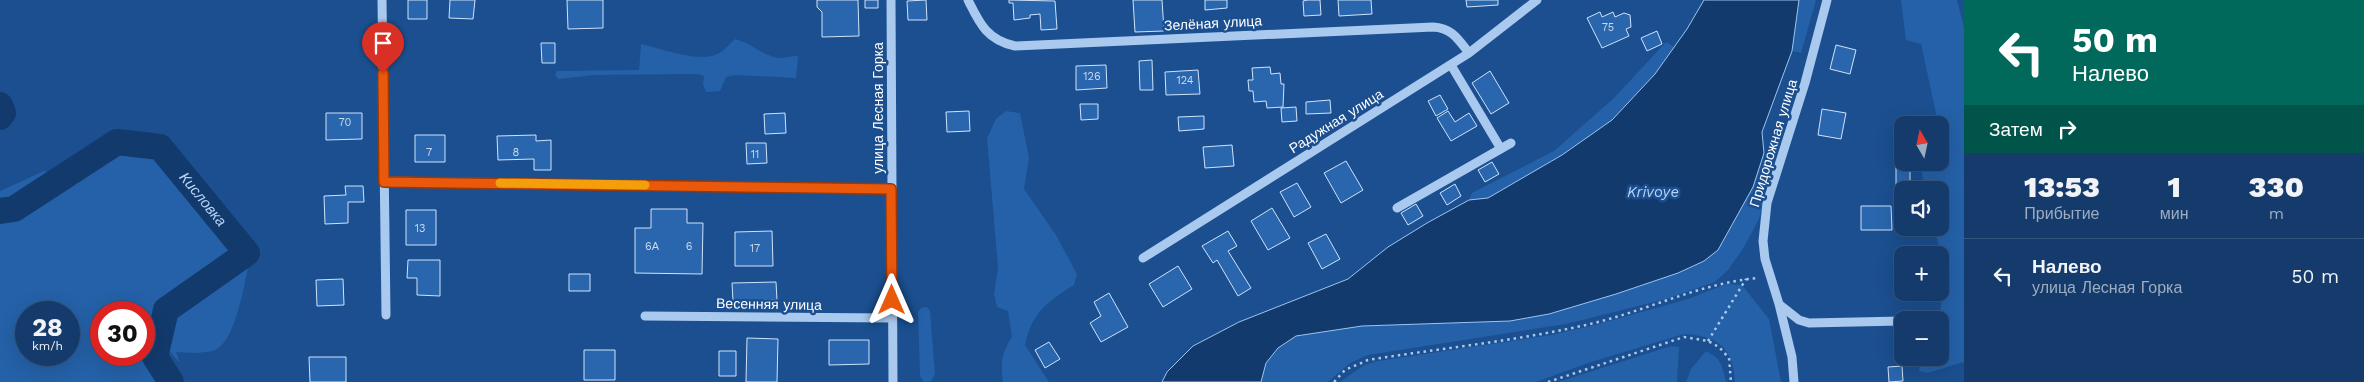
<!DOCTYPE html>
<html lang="ru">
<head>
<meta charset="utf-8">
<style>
	:root { --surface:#143b6b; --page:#1d4271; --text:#f1f3f6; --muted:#9dadc1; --line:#33557e }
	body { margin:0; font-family:"Work Sans",sans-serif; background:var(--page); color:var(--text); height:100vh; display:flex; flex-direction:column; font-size:19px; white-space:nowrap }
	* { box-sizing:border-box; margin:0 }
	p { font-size:16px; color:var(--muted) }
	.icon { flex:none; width:28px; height:28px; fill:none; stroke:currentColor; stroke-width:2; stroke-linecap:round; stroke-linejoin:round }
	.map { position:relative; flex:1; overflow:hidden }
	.details { display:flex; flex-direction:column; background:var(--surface); width:400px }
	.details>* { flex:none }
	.hud { background:#00695c; color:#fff; overflow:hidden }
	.needle { width:32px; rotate:351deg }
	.controls { position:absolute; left:1894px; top:116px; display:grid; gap:10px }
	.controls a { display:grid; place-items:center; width:55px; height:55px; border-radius:10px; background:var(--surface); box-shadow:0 5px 20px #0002,0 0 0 1px var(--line); font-size:25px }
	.speed { position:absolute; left:15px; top:301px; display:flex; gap:10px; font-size:25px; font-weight:700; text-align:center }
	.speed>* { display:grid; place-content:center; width:65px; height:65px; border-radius:50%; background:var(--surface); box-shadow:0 5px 20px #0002,0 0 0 1px var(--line); line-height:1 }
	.speed small { font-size:12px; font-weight:400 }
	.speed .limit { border:8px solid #d22; background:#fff; color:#111 }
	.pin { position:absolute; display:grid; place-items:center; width:42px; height:42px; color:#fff; margin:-51px -21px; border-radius:50% 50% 50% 0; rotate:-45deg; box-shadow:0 0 5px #0007 }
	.pin .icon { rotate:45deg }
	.me { position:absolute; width:55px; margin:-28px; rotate:0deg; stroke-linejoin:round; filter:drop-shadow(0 0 4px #0008) }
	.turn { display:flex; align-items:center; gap:18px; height:105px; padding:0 25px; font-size:22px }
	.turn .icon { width:65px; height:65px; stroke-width:2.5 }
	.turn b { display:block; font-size:35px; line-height:42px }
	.then { display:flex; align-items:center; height:48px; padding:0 25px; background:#0003; gap:10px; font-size:19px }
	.eta { display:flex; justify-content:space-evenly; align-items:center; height:85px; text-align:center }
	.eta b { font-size:30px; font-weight:800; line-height:35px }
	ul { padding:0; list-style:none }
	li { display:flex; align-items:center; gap:15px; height:75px; padding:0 25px; border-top:1px solid var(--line) }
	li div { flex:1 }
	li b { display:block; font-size:19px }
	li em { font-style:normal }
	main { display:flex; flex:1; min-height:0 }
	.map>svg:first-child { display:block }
	.green { fill:#2461a8; fill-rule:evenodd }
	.water { fill:#123a6d; stroke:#9cc4f0 }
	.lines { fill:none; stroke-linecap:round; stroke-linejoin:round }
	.river { stroke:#123a6d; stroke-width:26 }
	.building { fill:#2a66ad; stroke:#cfe3fa }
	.path { stroke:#a9c9ee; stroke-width:2.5; stroke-dasharray:2.5 4; stroke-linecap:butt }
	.minor { stroke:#a9c9ee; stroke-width:9 }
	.route-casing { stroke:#983908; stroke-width:12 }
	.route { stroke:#ea580c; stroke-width:9 }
	.slow { stroke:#f59e0b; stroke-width:9 }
	.labels { text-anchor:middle; stroke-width:5; stroke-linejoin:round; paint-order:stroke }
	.number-label { font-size:11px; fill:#cad9ea }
	.street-label { font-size:14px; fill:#fff; stroke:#1b4f8f }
	.water-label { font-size:15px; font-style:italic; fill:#b5d3f5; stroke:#1b4f8f }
</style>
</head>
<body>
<main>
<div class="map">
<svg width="1964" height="382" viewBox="0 0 1964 382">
	<rect width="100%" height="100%" fill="#1b4f8f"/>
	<path class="green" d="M1799 0H1816L1801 53 1792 51Z
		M1901 0H1957L1964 27V362L1927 373 1919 371 1921 358H1940V320H1938C1947 286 1944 260 1934 228H1940V190H1924L1921 163 1940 162V125H1929L1937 118 1921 44 1906 40Z
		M735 39C751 43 762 55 778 58 784 58 792 56 798 56L796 78 736 75 726 77 720 91 706 92 703 84 704 76 697 74 594 75 558 79 555 75 557 71 639 70 641 44C659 48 704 65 721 52 726 49 730 43 735 39Z
		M1666 42 1674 47 1655 74 1612 120 1562 155 1488 199 1469 200 1472 193 1554 151 1614 98Z
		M1006 111 1020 113 1029 158 1024 189 1056 235 1077 274 1074 285C1047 302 1032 312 1025 345L1049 382H1003C1000 363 1002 352 1012 337L1008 311 997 307 994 294 998 268 987 138 996 119Z
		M131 147C138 148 148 148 155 151 171 157 188 190 195 205L204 207 238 250 214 265 168 304 160 314 153 334 163 353 185 382H0V215L9 213 115 149ZM26 312H69V355H26ZM101 312H144V355H101Z
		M1764 153 1774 158 1759 219 1744 247 1728 270 1715 282 1666 299 1566 324 1368 355 1350 363 1328 382H1261L1266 363 1278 348 1296 336 1362 326 1510 321 1549 314 1678 273 1704 261 1753 187Z
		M44 171 57 174 21 198 0 207V191Z
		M250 257C246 277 236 342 215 350 203 354 189 353 176 352L180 363C162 345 159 334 171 310L216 284Z
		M1726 284 1742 285 1769 319 1781 382H1735C1733 347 1718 336 1684 334L1591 362 1536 382H1340L1364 365 1378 361 1551 335 1595 325 1688 299Z
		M927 307 930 311 935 374 931 381 924 382 920 376 918 312 921 308Z
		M1671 346 1679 347 1677 382H1558Z
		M1706 351C1722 359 1722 365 1726 382H1686L1691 369Z"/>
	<path class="water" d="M1704 0H1799L1792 51 1762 132 1764 153 1753 187 1718 250 1704 261 1678 273 1616 294 1549 314 1510 321 1362 326 1296 336 1278 348 1266 363 1261 382H1162L1167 372 1193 346 1239 322 1348 279 1388 247 1427 223 1469 200 1488 198 1562 155 1612 120 1655 74 1687 29Z"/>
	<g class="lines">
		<g class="river">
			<path d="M0 105 3 113 0 117"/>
			<path id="s1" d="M0 211 14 209 117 142 160 147 247 253 166 310 155 357 171 382"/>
		</g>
	</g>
	<path class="building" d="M408 0H427V19H408Z
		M450 0H475L473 19 449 18Z
		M567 0H603V28L568 29Z
		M817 0H858L859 36 822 37V12L817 7Z
		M865 0H878V8H865Z
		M926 0 927 20H908L907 1Z
		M1009 0 1055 1 1057 29 1041 30 1040 14 1030 15V18L1014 20 1013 3H1009Z
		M1133 0H1162L1164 31 1135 32Z
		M1205 0H1227V8L1205 10Z
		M1308 0H1320L1321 15 1304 16 1303 1Z
		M1338 0H1371L1372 14 1339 16Z
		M1466 0H1498V5L1467 7Z
		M1600 12 1602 17 1613 12 1615 17 1624 13 1630 15 1631 27 1626 29 1629 36 1602 48 1587 18Z
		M1657 31 1662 44 1647 51 1641 38Z
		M541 43H555V63H542Z
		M1836 45 1856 50 1850 74 1830 69Z
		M1152 60 1153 90H1140L1139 61Z
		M1106 65 1107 88 1076 90V66Z
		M1270 67 1271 74 1280 73 1281 84H1284L1283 107 1267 108 1266 101 1254 102 1253 91H1249L1248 80H1253L1252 68Z
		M1198 70 1200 94 1166 95 1165 72Z
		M1490 71 1509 103 1491 114 1472 83Z
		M1440 95 1448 109 1436 116 1428 101Z
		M1330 100 1331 113 1306 114V102Z
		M1080 104H1098V119L1081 120Z
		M1296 107 1297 121 1282 122 1281 108Z
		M1822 109 1846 113 1841 139 1818 135Z
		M969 111 970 131 947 132 946 112Z
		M1448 111 1455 122 1469 113 1477 126 1451 141 1437 118Z
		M326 113H362V139L326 140Z
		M785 113 786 133 765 134 764 114Z
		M1204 116V129L1179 131 1178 117Z
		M415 135H445V162H415Z
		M536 135V141L551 140V170H534V159L498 160 497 136Z
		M746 143H766L767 163 747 164Z
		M1232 145 1234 166 1205 168 1203 147Z
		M1346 161 1363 190 1341 203 1324 173Z
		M1492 162 1499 174 1485 182 1478 170Z
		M1896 164H1910V190H1902V203H1896Z
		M1297 183 1311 207 1294 217 1280 192Z
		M1455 184 1461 196 1447 205 1440 193Z
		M345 186H363L364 202H348V223L325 224 324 196 346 195Z
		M1416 204 1423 216 1408 225 1401 213Z
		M1861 206H1891L1892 230H1861Z
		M1272 208 1290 238 1268 250 1251 221Z
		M651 209H687V223H703L702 274 635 273V228H651Z
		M406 210H436V245H406Z
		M772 231 773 266H735V232Z
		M1228 231 1237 246 1228 251 1251 288 1238 296 1217 260 1213 263 1202 246Z
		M1326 234 1340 259 1322 269 1308 243Z
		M408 260H440V296L417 295V278H407Z
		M1178 266 1192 289 1163 307 1149 284Z
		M569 274H590V291H569Z
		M343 279 344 305 317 306 316 280Z
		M776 282 777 300 733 301 732 283Z
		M1109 293 1128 327 1101 342 1090 323 1101 316 1094 302Z
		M1902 326V353L1895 354 1894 327Z
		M747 338 778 339 777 382H746Z
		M829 340H869V364L829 365Z
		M1049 342 1060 359 1045 368 1035 350Z
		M584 350H615V380H584Z
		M719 351H736V376H719Z
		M309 357H346V382H310Z
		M1902 366 1903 381 1889 382 1888 367Z"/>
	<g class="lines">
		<path class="path" d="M1708 341 1746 279
			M1334 382 1345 370 1368 360C1442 348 1517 341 1590 324 1646 311 1701 283 1758 278
			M1548 382 1684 337 1708 341 1719 347 1729 358 1731 382"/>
		<path class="minor" d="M382 0 386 315
			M891 0 893 382
			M968 0C980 24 987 40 1015 46L1433 27C1452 28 1458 39 1469 53
			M1451 65 1501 149
			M384 181 891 189
			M1397 208 1511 143
			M1143 258 1469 53 1537 0
			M1780 305 1799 320 1809 323 1902 321
			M645 316 892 318
			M1794 382 1792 357 1779 304 1765 259 1763 241 1767 203 1805 83 1827 0"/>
	</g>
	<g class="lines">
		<g class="route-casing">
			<path id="route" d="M383 73 384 182 891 189 892 300"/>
		</g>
		<use href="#route" class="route"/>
		<path class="slow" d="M500 183 645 185"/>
	</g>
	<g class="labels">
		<g class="number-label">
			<text x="1608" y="31">75</text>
			<text x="1092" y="80">126</text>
			<text x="1185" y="84">124</text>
			<text x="345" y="126">70</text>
			<text x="429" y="156">7</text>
			<text x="516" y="156">8</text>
			<text x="755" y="158">11</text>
			<text x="420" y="232">13</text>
			<text x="652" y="250">6А</text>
			<text x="689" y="250">6</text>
			<text x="755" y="252">17</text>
		</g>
		<g class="street-label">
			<text transform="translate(1213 23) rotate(-3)" y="5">Зелёная улица</text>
			<text transform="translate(878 108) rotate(-90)" y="5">улица Лесная Горка</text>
			<text transform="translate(1336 121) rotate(-32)" y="5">Радужная улица</text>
			<text transform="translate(1773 143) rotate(-73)" y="5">Придорожная улица</text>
			<text transform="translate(769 304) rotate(1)" y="5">Весенняя улица</text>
		</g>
		<g class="water-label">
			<text x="1653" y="197">Krivoye</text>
			<text dy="5" stroke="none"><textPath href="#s1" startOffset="248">Кисловка</textPath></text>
		</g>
	</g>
</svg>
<div class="controls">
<a><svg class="needle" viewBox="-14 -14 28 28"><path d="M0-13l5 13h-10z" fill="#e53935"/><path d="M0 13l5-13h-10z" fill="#9dadc1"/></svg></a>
<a><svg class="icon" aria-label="sound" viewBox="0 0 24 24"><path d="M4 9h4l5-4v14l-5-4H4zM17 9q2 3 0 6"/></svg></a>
<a>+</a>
<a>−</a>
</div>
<div class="speed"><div>28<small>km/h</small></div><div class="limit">30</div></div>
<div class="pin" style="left:383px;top:73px;background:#d93025"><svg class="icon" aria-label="arrive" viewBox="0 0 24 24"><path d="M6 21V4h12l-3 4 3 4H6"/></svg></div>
<svg class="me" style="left:892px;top:300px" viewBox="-20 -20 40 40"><path d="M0-17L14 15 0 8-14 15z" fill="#ea580c" stroke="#fff" stroke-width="4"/></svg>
</div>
<section class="details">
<div class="hud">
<div class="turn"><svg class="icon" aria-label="left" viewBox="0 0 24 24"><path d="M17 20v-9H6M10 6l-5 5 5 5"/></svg><div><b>50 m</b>Налево</div></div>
<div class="then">Затем<svg class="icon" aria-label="right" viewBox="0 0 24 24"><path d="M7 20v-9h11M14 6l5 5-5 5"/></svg></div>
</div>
<div class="eta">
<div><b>13:53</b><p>Прибытие</p></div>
<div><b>1</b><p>мин</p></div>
<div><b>330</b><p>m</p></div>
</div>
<ul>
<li><svg class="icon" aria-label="left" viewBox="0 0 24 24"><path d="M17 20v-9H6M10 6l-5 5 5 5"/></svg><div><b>Налево</b><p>улица Лесная Горка</p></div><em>50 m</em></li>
</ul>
</section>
</main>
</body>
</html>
